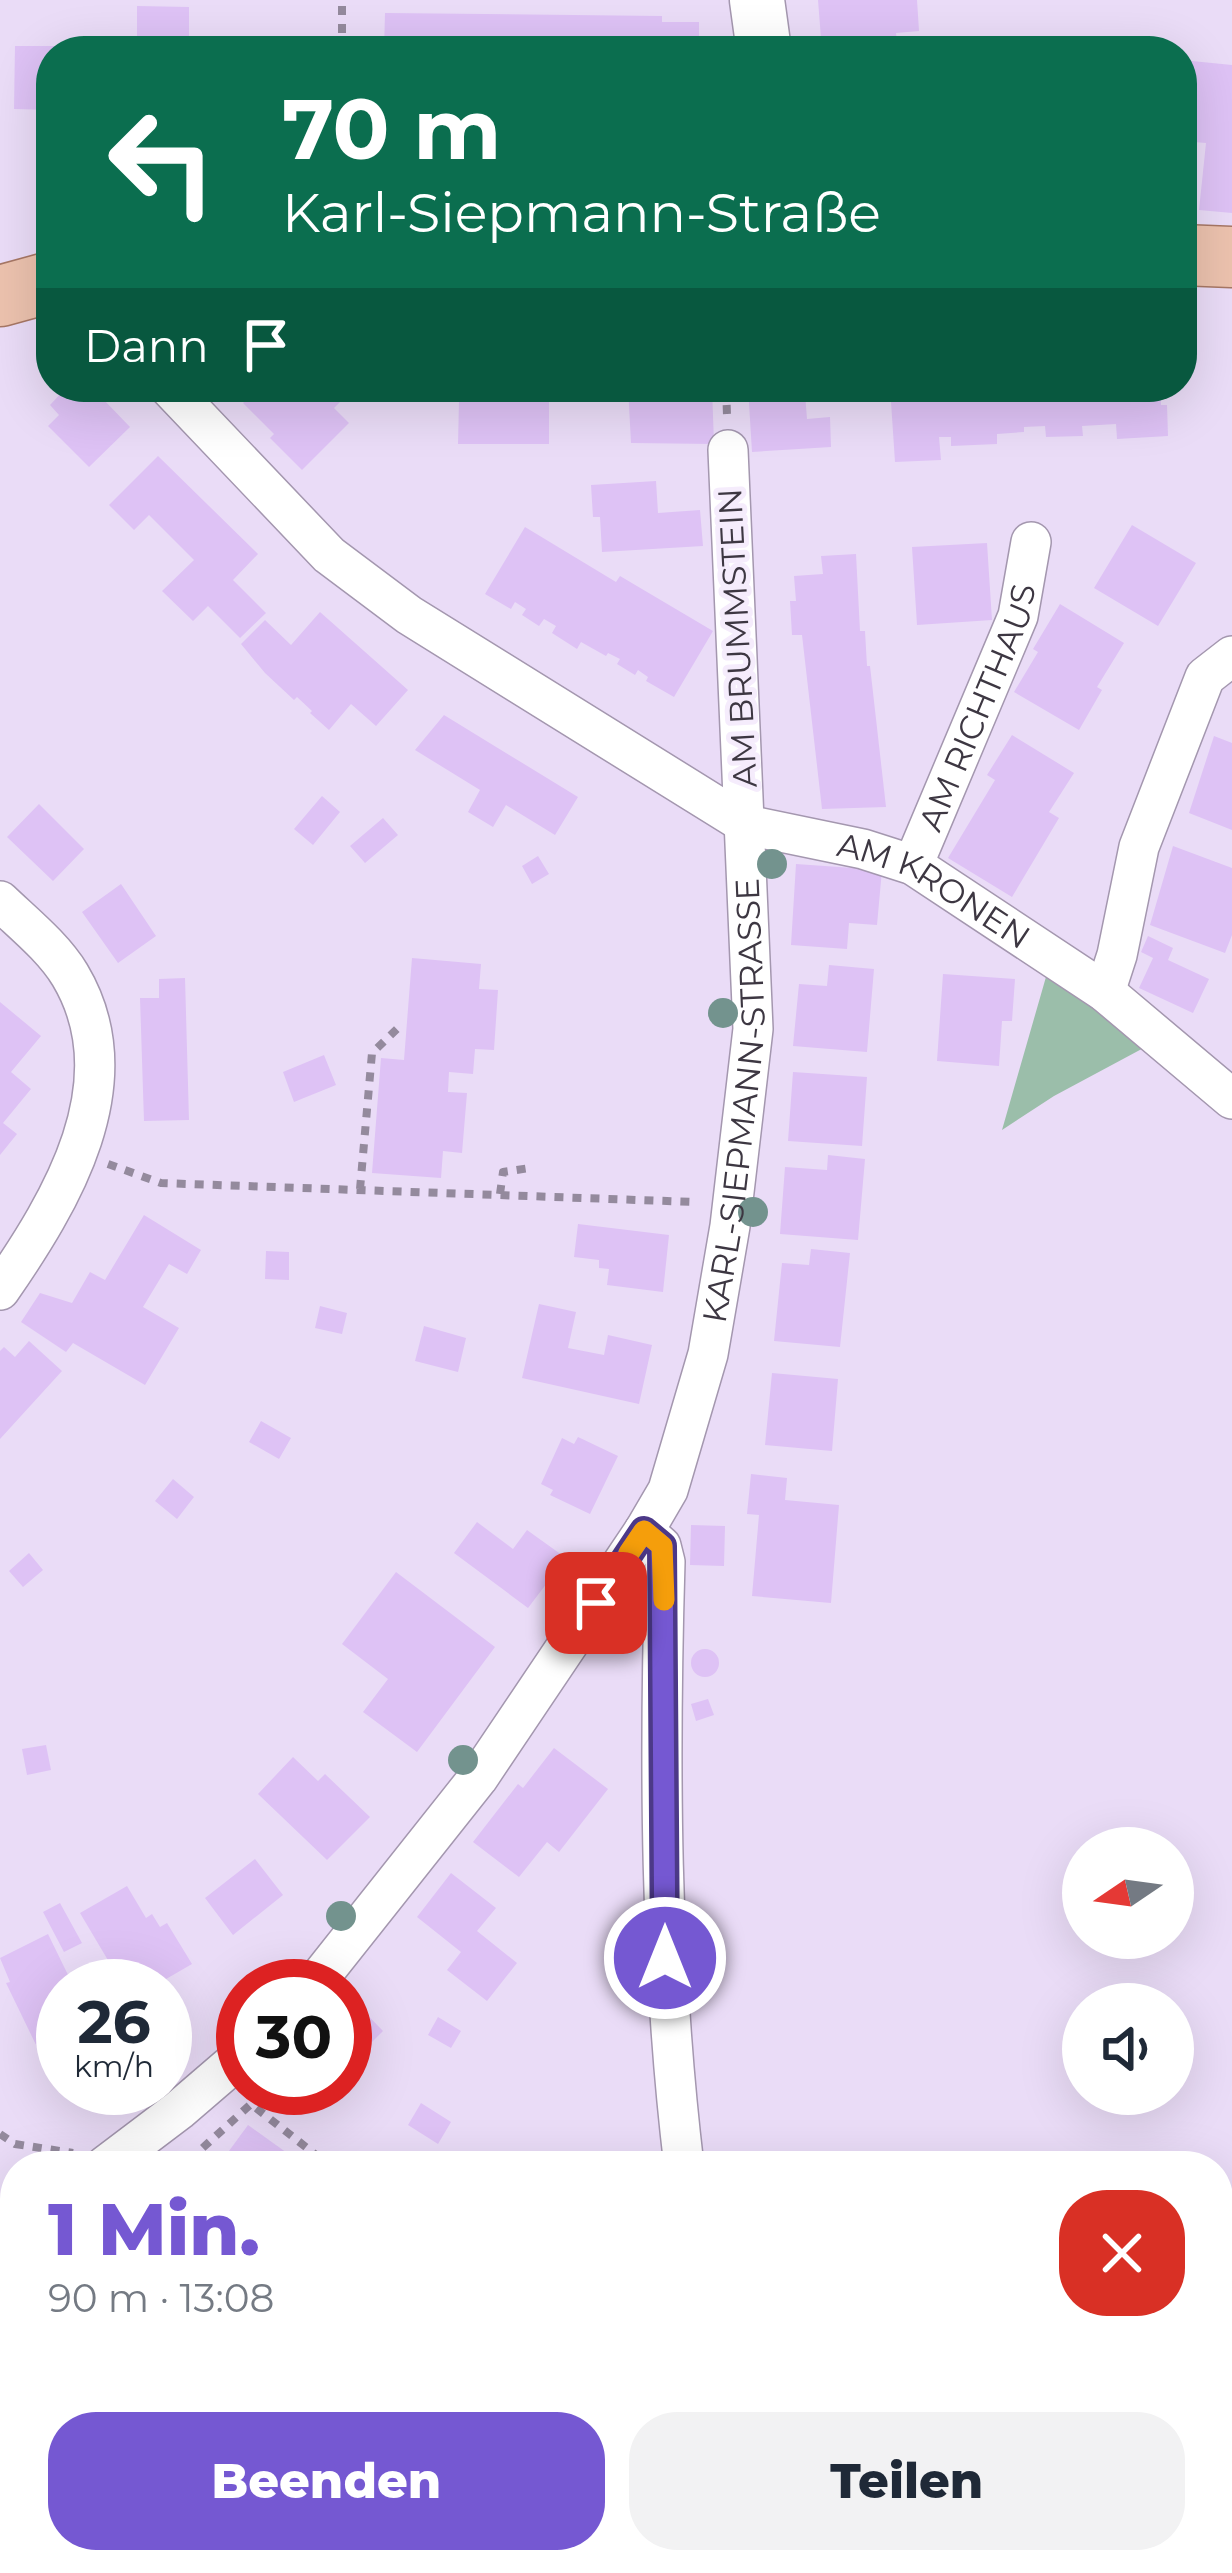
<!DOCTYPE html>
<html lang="de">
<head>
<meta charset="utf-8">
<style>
	:root { --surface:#fff; --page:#f2f2f3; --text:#1f2937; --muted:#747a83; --accent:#7558d2 }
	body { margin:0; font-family:Montserrat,sans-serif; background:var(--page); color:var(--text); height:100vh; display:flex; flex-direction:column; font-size:45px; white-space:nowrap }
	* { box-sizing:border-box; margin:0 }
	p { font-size:39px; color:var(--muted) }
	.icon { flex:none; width:66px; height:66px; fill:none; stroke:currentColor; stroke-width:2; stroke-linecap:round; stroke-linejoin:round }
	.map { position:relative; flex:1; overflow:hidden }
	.side { position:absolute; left:0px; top:2151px; width:1233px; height:423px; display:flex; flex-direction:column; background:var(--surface); border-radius:48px 48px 0 0; box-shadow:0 12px 48px #0002 }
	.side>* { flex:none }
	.top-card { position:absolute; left:36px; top:36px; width:1161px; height:366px; border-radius:48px; box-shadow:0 12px 48px #0002; background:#0b6e4f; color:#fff; overflow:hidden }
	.needle { width:78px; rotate:257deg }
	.buttons { position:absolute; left:1062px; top:1827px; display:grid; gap:24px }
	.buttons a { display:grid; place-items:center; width:132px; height:132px; border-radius:50%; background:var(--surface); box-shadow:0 12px 48px #0002; font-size:60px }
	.speed { position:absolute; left:36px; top:1959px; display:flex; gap:24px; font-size:60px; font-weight:700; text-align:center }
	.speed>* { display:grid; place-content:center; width:156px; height:156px; border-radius:50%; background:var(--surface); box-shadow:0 12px 48px #0002; line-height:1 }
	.speed small { font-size:30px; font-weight:400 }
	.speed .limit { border:18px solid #d22; background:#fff; color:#111 }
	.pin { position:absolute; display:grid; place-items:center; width:102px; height:102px; color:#fff; margin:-51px; border-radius:24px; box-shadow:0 6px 18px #0006 }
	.me { position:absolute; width:132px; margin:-66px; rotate:0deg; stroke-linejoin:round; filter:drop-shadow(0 0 9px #0008) }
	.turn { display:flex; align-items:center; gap:42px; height:252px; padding:0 48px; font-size:54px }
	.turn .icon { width:156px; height:156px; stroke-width:2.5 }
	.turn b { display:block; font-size:84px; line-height:102px }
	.then { display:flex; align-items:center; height:114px; padding:0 48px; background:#0003; gap:24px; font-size:45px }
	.round { display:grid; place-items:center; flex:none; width:126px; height:126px; border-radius:48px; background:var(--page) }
	.head { display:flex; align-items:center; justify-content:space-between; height:204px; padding:0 48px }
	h1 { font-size:72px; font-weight:800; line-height:90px; color:var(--accent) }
	.primary-button { display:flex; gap:24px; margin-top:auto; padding:24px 48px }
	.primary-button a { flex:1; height:138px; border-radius:48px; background:var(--accent); color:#fff; font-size:48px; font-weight:800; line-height:138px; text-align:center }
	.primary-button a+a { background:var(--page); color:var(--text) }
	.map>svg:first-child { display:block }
	.green { fill:#9bbeaa }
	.building { fill:#dec2f5 }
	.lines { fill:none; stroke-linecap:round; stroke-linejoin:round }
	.street-casing { stroke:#a497af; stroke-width:42 }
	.secondary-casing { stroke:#a497af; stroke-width:57 }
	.primary-casing { stroke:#a77765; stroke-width:63 }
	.path { stroke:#948a9d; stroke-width:8; stroke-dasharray:9 9; stroke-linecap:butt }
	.street { stroke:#fff; stroke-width:39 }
	.secondary { stroke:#fff; stroke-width:54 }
	.primary { stroke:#ecc2ae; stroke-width:60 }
	.tree { fill:#73938e }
	.route-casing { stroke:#4c3988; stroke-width:30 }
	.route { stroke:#7558d2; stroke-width:21 }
	.slow { stroke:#f59e0b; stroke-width:21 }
	.labels { text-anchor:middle; stroke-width:10; stroke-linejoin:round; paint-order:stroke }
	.street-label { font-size:33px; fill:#3d3742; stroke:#f5ecfc }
</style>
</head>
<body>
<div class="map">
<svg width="1232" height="2573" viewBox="0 0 1232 2573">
	<rect width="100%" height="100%" fill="#eadcf7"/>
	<path class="green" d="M1050 963 1151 1044 1054 1096 1002 1130Z
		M15 2507V2559H678L676 2573H0V2515Z"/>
	<path class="building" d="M818 0H917L919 31 896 33 897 42 822 51Z
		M137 6 189 7V51H137Z
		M385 13 662 16V22H699V51H384Z
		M1015 40V51H946L945 43Z
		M273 42 333 44V51H264Z
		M15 46H80V51H51V110L14 109Z
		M1182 60 1232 65V213L1199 210 1206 143 1182 141Z
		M67 387H97L106 396 103 399 130 427 89 467 48 426 59 415 50 405Z
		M260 387H338L347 395 334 408 349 423 302 470 270 438 274 434 243 403Z
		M453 387H549V444H458L459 401H452Z
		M628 387H712L714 444 631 443Z
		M748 387H819V392L805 393 807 419 830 417 831 447 752 452Z
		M890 387H1160L1161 405H1167L1168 436 1117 439 1116 424 1082 426 1083 436 1046 437 1045 426 1024 427V432L997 434V444L951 446V437H939L941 460 895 462Z
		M158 456 258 554 233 580 266 613 240 638 208 606 193 621 162 591 194 560 149 515 134 530 109 505Z
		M656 481 658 513 700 510 703 546 602 552 600 517H593L591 485Z
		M1132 525 1196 563 1158 626 1094 588Z
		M525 527 616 582 620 576 713 631 674 697 646 681 648 677 638 670 635 675 617 664 620 659 608 653 606 656 581 642 577 649 552 633 556 626 544 619 539 626 522 615 526 609 515 602 511 609 485 594Z
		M987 543 992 620 917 625 912 547Z
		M856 554 860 631H865L867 666H870L886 807 822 809 802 635H792L790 601H796L794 576 823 574 821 556Z
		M1060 604 1124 643 1097 687 1102 690 1079 730 1014 692 1038 652 1033 649Z
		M320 612 408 690 376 726 351 704 329 730 310 713 312 711 297 697 294 700 265 673 241 644 265 620 291 645Z
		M444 715 578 797 555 835 506 805 493 827 468 812 480 790 415 750Z
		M1012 735 1074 773 1049 812 1059 818 1012 897 948 858 995 780 987 775Z
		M1214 736 1232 743V830L1189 813Z
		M322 796 340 812 313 845 294 829Z
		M39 804 84 849 53 881 7 837Z
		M383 818 398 835 365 863 350 846Z
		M1173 846 1232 868V935L1225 953 1150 925Z
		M538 856 549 874 532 884 522 866Z
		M796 864 882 870 877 925 849 923 847 949 791 945Z
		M121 884 156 936 118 963 82 912Z
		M1148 936 1173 948 1168 960 1209 979 1193 1013 1139 988 1153 958 1141 952Z
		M412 958 481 964 479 989 498 990 494 1050 475 1049 473 1074 449 1072 448 1092 467 1093 462 1153 443 1151 441 1178 372 1173 381 1058 404 1060Z
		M829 965 874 969 867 1052 793 1046 799 984 827 986Z
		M943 974 1015 979 1012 1021H1002L999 1066 937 1061Z
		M185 978 189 1120 144 1121 140 998H159V979Z
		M0 1002 41 1036 11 1072 31 1089 3 1123 17 1134 0 1155Z
		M324 1055 336 1085 294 1102 283 1072Z
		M793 1072 867 1077 862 1146 788 1141Z
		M828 1155 865 1159 858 1240 780 1234 785 1167 827 1170Z
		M144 1215 201 1250 187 1274 169 1264 143 1307 179 1328 145 1385 73 1343 66 1352 21 1322 40 1293 72 1303 90 1272 105 1280Z
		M578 1224 669 1235 663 1292 607 1285 609 1269 599 1268V1260L574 1257Z
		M811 1249 850 1253 840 1347 774 1341 782 1263 809 1265Z
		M266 1251 289 1252V1280L265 1279Z
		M539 1304 576 1312 568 1348 604 1355 608 1335 652 1345 639 1404 522 1378Z
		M320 1306 347 1313 342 1334 315 1328Z
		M424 1326 466 1338 458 1372 415 1361Z
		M29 1341 62 1371 0 1439V1351L4 1347 15 1357Z
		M772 1373 838 1379 832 1451 765 1445Z
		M261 1421 291 1438 279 1459 249 1442Z
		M578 1437 618 1456 590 1514 550 1495 553 1490 541 1484 562 1438 574 1444Z
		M751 1474 787 1478 785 1500 839 1505 831 1603 752 1596 759 1515 747 1514Z
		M173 1479 194 1497 177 1519 155 1501Z
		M477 1522 513 1549 527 1530 566 1558 528 1608 454 1553Z
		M691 1525 725 1526 724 1566 690 1565Z
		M29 1553 43 1570 23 1587 9 1571Z
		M396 1572 495 1647 417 1752 363 1712 388 1679 342 1644Z
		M691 1663a14 14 0 1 1 28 0a14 14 0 1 1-28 0Z
		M708 1699 714 1715 696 1721 691 1704Z
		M46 1745 51 1770 27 1775 22 1749Z
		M554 1748 608 1789 559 1852 547 1842 519 1877 473 1842 518 1784 523 1788Z
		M293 1757 318 1781 325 1774 370 1817 327 1860 258 1794Z
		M255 1859 283 1895 233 1935 205 1898Z
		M451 1873 496 1908 477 1931 517 1963 487 2001 447 1970 461 1952 417 1917Z
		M127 1886 146 1918 152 1914 160 1927 167 1923 192 1964 154 1986H130L116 1964 112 1967 80 1913Z
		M60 1903 82 1943 64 1952 43 1912Z
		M48 1934 71 1981 76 1979 80 1986H63V2037L38 2049 6 1983 10 1982 0 1958Z
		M345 1992 383 2031 345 2069Z
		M438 2017 461 2031 451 2048 428 2035Z
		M421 2103 451 2122 438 2144 408 2125Z
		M248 2125 301 2163 300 2166H218Z"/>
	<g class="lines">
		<g class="street-casing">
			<g id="street">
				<path id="s1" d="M169 387 329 555 409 615 747 825 863 849 913 865 1105 992 1232 1099"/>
				<path id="s2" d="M913 865 1018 616 1031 542"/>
				<path d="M0 901C24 924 53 947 70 975 134 1082 61 1202 0 1290"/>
				<path d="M1105 992 1117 955 1139 847 1205 677 1232 656"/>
				<path d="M644 1531 661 1546 665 1562C659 1764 660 1966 684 2166"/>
				<path id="s3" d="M313 1986 478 1778 644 1531 668 1490 708 1354 730 1226 753 1029 728 450"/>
				<path d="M105 2166 179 2110 243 2055"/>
				<path d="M0 2222 15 2216"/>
				<path d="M676 2573 678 2559"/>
			</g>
		</g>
		<g class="secondary-casing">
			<path id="secondary" d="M757 0 764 51"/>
		</g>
		<g class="primary-casing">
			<path id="primary" d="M1182 255 1232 257
				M0 296 51 282"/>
		</g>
		<path class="path" d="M342 51V0
			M726 387 727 415
			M108 1164 161 1183 695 1202
			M360 1189 372 1053 402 1024
			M500 1194 503 1172 530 1168
			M0 2134 15 2144 73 2153
			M177 2155 185 2164 251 2104 330 2166"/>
		<use href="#street" class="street"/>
		<use href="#secondary" class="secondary"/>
		<use href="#primary" class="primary"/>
	</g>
	<g class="tree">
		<circle cx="772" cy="864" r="15"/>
		<circle cx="723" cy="1013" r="15"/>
		<circle cx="753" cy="1212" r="15"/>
		<circle cx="463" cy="1760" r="15"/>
		<circle cx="341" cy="1916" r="15"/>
	</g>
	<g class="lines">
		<g class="route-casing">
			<path id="route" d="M596 1603 644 1531 662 1546 665 1958"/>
		</g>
		<use href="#route" class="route"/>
		<path class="slow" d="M629 1553 644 1531 662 1546 664 1600"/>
	</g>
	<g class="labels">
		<g class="street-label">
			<text transform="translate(737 638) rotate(-93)" y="12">AM BRUMMSTEIN</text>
			<text dy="12" stroke="none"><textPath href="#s2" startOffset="171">AM RICHTHAUS</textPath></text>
			<text dy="12" stroke="none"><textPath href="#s1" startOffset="930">AM KRONEN</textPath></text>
			<text dy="12" stroke="none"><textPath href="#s3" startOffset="1008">KARL-SIEPMANN-STRASSE</textPath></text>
		</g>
	</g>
</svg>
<div class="buttons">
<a><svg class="needle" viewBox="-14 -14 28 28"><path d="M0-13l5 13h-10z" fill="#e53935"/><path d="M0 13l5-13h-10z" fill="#747a83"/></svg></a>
<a><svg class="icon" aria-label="sound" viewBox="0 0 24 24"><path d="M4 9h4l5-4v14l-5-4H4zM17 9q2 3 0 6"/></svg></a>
</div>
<div class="speed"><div>26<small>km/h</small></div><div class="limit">30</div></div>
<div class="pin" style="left:596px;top:1603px;background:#d93025"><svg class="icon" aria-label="arrive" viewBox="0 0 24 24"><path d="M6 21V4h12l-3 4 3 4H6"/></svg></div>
<svg class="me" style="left:665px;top:1958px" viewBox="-20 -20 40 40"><circle r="17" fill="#7558d2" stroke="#fff" stroke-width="3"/><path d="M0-11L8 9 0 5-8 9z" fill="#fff"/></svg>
<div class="top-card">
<div class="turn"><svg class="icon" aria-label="left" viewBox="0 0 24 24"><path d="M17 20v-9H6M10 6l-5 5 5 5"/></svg><div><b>70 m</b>Karl-Siepmann-Straße</div></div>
<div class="then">Dann<svg class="icon" aria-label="arrive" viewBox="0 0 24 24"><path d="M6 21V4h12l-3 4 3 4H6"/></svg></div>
</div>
<section class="side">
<div class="head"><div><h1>1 Min.</h1><p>90 m · 13:08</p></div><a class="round" style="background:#d93025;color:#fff"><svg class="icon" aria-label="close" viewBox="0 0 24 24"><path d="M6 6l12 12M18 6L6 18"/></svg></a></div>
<div class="primary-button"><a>Beenden</a><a>Teilen</a></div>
</section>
</div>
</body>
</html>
